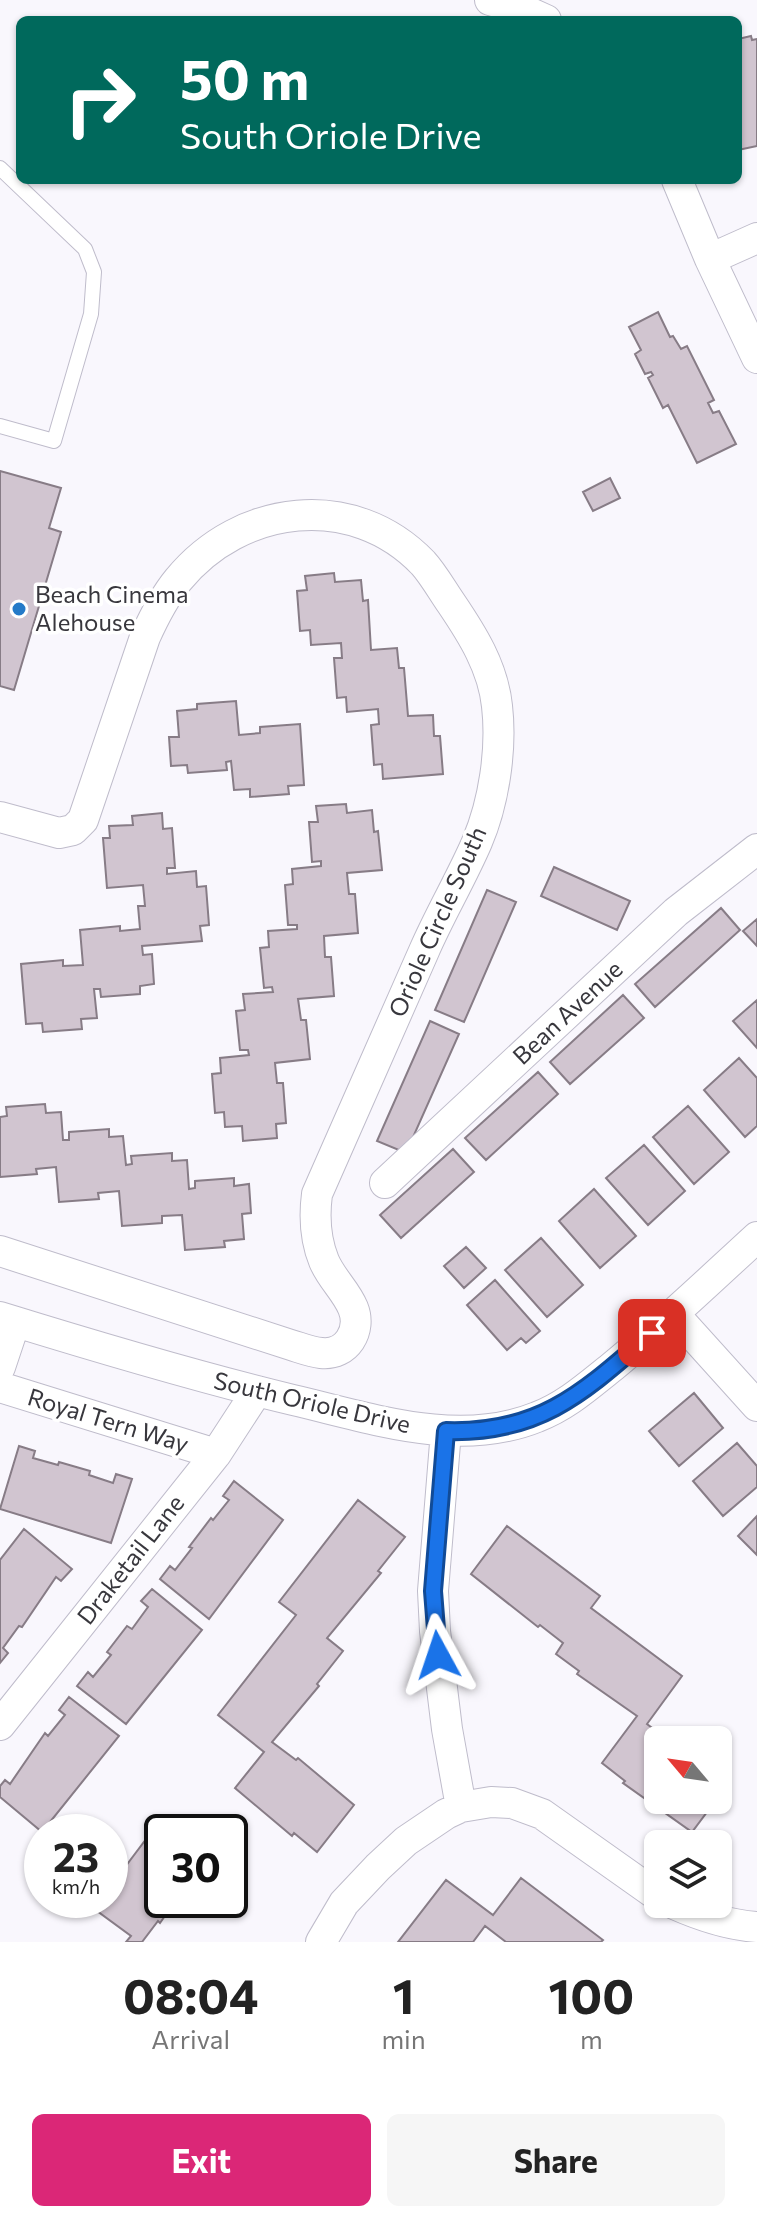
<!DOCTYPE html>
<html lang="en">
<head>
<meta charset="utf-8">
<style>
	:root { --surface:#fff; --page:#f6f6f6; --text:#222; --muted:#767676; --accent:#db2777 }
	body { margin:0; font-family:Commissioner,sans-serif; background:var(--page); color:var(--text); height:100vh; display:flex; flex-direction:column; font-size:30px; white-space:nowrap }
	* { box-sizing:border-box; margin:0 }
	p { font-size:26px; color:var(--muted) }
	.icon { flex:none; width:44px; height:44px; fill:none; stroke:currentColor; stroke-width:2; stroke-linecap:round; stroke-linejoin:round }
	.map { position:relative; height:1942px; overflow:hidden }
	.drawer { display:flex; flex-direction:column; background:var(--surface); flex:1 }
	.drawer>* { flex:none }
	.hud { position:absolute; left:16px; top:16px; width:726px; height:168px; border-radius:12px; box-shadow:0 2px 6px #0004; background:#00695c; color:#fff; overflow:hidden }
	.needle { width:52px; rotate:299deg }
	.tools { position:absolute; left:644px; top:1726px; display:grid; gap:16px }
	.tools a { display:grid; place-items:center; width:88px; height:88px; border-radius:12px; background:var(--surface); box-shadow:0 2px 6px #0004; font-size:40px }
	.speed { position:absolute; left:24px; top:1814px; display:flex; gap:16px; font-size:40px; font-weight:700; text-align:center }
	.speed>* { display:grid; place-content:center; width:104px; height:104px; border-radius:50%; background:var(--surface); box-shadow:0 2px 6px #0004; line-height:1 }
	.speed small { font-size:20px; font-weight:400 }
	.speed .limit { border:4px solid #111; border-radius:12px; background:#fff; color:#111 }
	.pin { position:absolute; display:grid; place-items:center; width:68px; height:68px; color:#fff; margin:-34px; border-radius:16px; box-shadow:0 4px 12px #0006 }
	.me { position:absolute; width:88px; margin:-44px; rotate:355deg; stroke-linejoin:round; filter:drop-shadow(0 0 6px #0008) }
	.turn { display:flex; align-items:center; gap:28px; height:168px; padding:0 32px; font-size:36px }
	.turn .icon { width:104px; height:104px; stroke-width:2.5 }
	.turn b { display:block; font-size:56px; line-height:68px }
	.eta { display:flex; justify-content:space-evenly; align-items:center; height:136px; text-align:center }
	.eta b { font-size:48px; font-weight:700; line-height:56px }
	.primary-button { display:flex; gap:16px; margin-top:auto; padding:16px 32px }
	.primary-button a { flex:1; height:92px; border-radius:12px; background:var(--accent); color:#fff; font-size:32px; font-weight:700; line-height:92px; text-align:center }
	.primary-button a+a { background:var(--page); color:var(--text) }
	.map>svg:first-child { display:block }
	.building { fill:#d1c5d0; stroke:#877c86; stroke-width:2 }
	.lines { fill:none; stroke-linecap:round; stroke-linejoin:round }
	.service-casing { stroke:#bfbccb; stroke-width:16 }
	.minor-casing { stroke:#bfbccb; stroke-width:32 }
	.service { stroke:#fff; stroke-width:14 }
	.minor { stroke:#fff; stroke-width:30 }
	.route-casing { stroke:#114b97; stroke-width:20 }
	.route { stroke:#1a73e8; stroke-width:14 }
	.poi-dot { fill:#247ac8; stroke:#fff; stroke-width:3 }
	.labels { text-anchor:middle; stroke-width:7; stroke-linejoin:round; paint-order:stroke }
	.poi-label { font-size:24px; fill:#38373d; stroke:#fff; text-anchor:start }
	.street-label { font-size:24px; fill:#38373d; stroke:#fff }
</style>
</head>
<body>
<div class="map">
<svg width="757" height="1942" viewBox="0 0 757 1942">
	<rect width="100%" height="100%" fill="#f9f7fd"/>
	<path class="building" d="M751 36 752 40 757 39V146L738 150V39Z
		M658 312 670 337 673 336 681 349 687 346 714 400 708 403 713 413 719 411 736 444 697 463 668 405 663 408 648 378 653 375 651 372 645 374 635 354 641 350 629 327Z
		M0 471 61 488 49 528 61 532 14 690 0 686V687Z
		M610 478 620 498 593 511 583 492Z
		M334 573 335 582 361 580 363 601 368 600 371 650 397 648 399 668H404L408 716 433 715 434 736H440L443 774 383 779 382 764 374 765 371 725 379 724 378 709 347 712 346 697 337 698 334 658H342L341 643 311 645 310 630 300 631 297 591 307 590 305 576Z
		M236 701 239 735 260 733V727L300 724 304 785 288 786 289 794 250 797V789L234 790 231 761 226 762 227 770 188 773 187 765 171 766 169 737H179L177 711 197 709V704Z
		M346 804 347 813 372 810 374 832 378 831 382 870 347 873 349 894H355L358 933 324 936 325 957H331L334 996 298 999 301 1020H306L310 1059 275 1063 277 1083H283L286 1123 276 1124 277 1138 243 1141 242 1126 225 1127 224 1112 215 1113 212 1074 221 1073 220 1058 249 1055 248 1050H240L236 1011 245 1010 243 994 273 992 272 987 264 988 260 948 269 947 268 931 297 929V925H288L285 885 293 884 292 869 321 866V861L312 862 309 822H318L316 806Z
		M162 813 163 829 172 828 175 868H167V874L196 871 197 887 206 886 209 925 200 926 202 941 142 946 143 955 152 954 154 984 140 986V994L101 997 100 989H94L97 1018 81 1019 82 1029 43 1032 42 1023 26 1024 21 964 63 960V966L83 965 80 930 120 926V931L140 929 138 906H145L143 885 107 888 103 838H110L109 826 133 825 132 816Z
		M554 867 630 901 617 930 541 896Z
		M487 890 516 902 464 1022 435 1010Z
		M721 908 740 930 655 1007 635 984Z
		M757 919V946L743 931Z
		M623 995 644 1018 570 1084 550 1062Z
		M757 1000V1048L733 1021Z
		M430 1021 459 1034 406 1153 377 1141Z
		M739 1058 757 1078V1126L745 1137 704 1090Z
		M538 1072 558 1094 486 1160 465 1138Z
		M45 1104 46 1113 61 1112 63 1140H69V1132L109 1129V1137L123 1136 126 1165 132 1164 131 1156 172 1153V1161L187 1160 189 1189 195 1188V1181L234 1178V1186L249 1184 251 1213 242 1214 244 1239 224 1241 225 1247 185 1250 182 1215 162 1216V1223L122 1226 119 1191 98 1193 99 1199 59 1202 56 1167 36 1169 37 1174 0 1177V1117L7 1116 6 1107Z
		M688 1106 729 1152 694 1184 653 1137Z
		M644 1145 685 1191 648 1225 606 1178Z
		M453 1149 474 1172 401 1238 380 1215Z
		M594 1189 636 1236 600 1268 559 1221Z
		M541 1238 583 1285 547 1317 505 1270Z
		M466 1247 486 1268 464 1288 444 1266Z
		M495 1280 540 1331 526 1343 521 1338 507 1350 467 1305Z
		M694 1393 723 1428 679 1466 649 1431Z
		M737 1443 757 1466V1487L723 1516 693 1481Z
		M19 1446 35 1451 33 1458 58 1465 59 1462 90 1471 89 1475 113 1483 116 1474 132 1479 111 1543 0 1509Z
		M234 1481 283 1520 209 1619 160 1579 170 1566 175 1570 192 1548 189 1547 211 1518 213 1520 229 1500 223 1496Z
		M358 1500 405 1537 378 1571 381 1573 327 1638 343 1651 317 1684 319 1686 272 1742 296 1760 298 1758 354 1805 317 1852 294 1833 292 1836 235 1788 264 1752 218 1715 296 1615 279 1602Z
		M757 1516V1555L738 1536Z
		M507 1526 600 1596 591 1608 682 1676 647 1724 668 1740H658V1800H716L692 1832 623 1783 625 1781 602 1763 637 1716 577 1674 579 1671 556 1654 563 1643 540 1625 538 1627 471 1574Z
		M24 1529 72 1569 61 1581 56 1577 22 1627 19 1626 3 1648 8 1653 0 1663V1560Z
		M152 1589 202 1630 126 1724 77 1686 88 1672 93 1677 111 1655 107 1652 127 1626 132 1629 148 1607 141 1601Z
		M69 1697 119 1736 42 1832 0 1797V1786L5 1780 10 1784 45 1733 48 1736 65 1715 59 1710Z
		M162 1818 180 1832H162V1900H176L160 1923 158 1921 142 1942H126L131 1936 93 1908 100 1900H110V1887Z
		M521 1878 603 1940 601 1942H506L485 1926 473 1942H398L446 1880 493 1915Z"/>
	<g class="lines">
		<g class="service-casing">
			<path id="service" d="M0 168 85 249 94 272 91 314 54 441 0 426"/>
		</g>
		<g class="minor-casing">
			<path id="minor" d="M490 0 524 10 546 20
				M677 180 710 259 757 358
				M710 259 757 238
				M0 817 59 833 73 830 83 820 145 637C154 617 164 597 178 580 240 504 353 490 423 563 433 574 442 590 451 603 472 634 493 667 497 706 502 749 494 802 477 842 461 879 440 914 424 951 388 1032 353 1113 317 1194 314 1217 315 1239 324 1261 331 1278 346 1291 353 1308 362 1330 347 1356 321 1353 311 1352 301 1348 291 1345L0 1251
				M385 1183 676 912 757 849
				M674 1314 757 1406
				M0 1317C97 1347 194 1376 293 1400 371 1418 458 1449 537 1417 566 1406 588 1386 612 1367 662 1326 709 1281 757 1237
				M0 1367 15 1322
				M0 1387 216 1454
				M446 1431 433 1591 435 1631 447 1729 461 1807
				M0 1725 216 1454 257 1391
				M674 1904C701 1916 728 1925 757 1927
				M321 1942 344 1903 378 1867 406 1841 446 1814 461 1807 491 1802 512 1803 542 1814 658 1896"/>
		</g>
		<use href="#service" class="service"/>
		<use href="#minor" class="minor"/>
	</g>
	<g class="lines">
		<g class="route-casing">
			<path id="route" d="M438 1655 433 1591 446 1431C541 1434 585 1391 652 1333"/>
		</g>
		<use href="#route" class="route"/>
	</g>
	<circle class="poi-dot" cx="19" cy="609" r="8"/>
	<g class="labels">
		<g class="poi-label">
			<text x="35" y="603">Beach Cinema<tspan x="35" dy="28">Alehouse</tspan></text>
		</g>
		<g class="street-label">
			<text transform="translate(438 922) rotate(-66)" y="8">Oriole Circle South</text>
			<text transform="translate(568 1013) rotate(-43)" y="8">Bean Avenue</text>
			<text transform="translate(312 1403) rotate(13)" y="8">South Oriole Drive</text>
			<text transform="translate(108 1421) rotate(17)" y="8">Royal Tern Way</text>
			<text transform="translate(131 1560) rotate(-52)" y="8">Draketail Lane</text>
		</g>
	</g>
</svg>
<div class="tools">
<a><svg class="needle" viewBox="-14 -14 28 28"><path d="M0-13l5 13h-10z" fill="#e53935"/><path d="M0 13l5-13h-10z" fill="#767676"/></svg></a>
<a><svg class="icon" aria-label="layers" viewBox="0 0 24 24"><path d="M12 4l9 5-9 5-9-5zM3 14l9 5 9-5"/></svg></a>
</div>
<div class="speed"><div>23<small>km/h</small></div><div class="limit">30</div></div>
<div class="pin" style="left:652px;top:1333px;background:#d93025"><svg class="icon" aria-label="arrive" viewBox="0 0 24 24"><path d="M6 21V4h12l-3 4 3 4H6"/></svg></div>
<svg class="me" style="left:438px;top:1655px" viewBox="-20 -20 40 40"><path d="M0-17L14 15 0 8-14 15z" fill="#1a73e8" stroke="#fff" stroke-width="4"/></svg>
<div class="hud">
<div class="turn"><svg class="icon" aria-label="right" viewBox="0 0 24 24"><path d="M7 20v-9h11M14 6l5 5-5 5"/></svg><div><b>50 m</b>South Oriole Drive</div></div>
</div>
</div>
<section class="drawer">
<div class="eta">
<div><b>08:04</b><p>Arrival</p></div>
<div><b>1</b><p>min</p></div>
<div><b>100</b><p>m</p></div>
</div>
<div class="primary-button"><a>Exit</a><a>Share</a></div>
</section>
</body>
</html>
